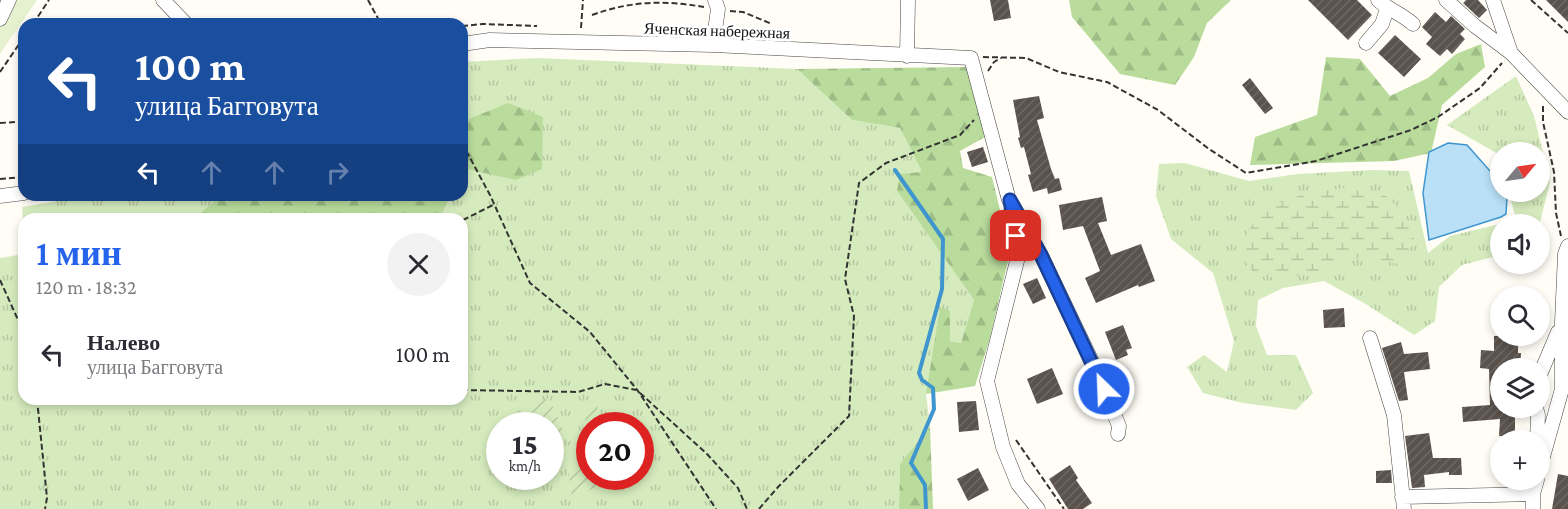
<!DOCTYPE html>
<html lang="ru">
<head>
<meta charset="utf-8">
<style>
	:root { --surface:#fff; --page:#f2f2f3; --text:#2b2b33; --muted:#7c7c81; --accent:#2563eb }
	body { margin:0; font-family:"Crimson Pro",serif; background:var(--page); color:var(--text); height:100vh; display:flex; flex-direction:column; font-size:22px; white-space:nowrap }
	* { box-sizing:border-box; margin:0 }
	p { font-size:20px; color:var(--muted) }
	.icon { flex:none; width:33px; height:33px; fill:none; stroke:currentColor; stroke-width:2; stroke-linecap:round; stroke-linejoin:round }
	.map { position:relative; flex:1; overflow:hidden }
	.drawer { position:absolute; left:18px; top:213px; width:450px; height:192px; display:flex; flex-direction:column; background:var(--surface); border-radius:18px; box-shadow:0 3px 9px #0003 }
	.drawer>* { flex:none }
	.hud { position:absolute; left:18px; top:18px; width:450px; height:183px; border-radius:18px; box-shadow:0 3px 9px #0003; background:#1a4fa0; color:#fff; overflow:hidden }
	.needle { width:39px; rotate:61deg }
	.tools { position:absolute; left:1490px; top:142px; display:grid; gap:12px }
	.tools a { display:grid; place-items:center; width:60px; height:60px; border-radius:50%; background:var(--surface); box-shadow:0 3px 9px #0003; font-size:30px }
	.speed { position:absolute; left:486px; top:412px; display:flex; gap:12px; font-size:30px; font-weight:700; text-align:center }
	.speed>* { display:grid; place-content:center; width:78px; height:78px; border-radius:50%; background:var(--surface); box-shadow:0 3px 9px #0003; line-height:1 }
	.speed small { font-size:15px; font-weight:400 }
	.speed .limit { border:9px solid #d22; background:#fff; color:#111 }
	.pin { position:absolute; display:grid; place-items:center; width:51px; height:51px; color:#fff; margin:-26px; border-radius:12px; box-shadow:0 3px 9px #0006 }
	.me { position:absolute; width:66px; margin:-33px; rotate:336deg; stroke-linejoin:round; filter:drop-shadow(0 0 4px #0008) }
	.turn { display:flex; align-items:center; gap:21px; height:126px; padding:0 18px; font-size:27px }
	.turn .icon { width:78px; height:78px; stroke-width:2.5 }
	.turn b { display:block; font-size:42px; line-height:51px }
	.lanes { display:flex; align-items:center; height:57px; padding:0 18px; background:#0003; justify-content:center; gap:30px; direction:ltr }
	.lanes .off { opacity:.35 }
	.round { display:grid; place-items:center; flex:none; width:63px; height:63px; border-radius:32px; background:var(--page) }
	.summary { display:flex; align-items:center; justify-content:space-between; height:102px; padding:0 18px }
	h1 { font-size:36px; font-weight:600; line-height:45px; color:var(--accent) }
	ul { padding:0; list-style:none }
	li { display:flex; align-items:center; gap:18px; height:78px; padding:0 18px }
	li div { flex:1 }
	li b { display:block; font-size:22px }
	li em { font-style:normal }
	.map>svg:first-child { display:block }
	.grass { fill:url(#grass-tufts); fill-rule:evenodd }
	.forest { fill:url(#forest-firs) }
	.wetland { fill:url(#wetland-marsh) }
	.garden { fill:url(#garden-furrows) }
	.pitch { fill:#e6f2cf }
	.water { fill:#b9e0f7; stroke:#3f96cf; stroke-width:1.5 }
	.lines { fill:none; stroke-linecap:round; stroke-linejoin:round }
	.stream { stroke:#3f96cf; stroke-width:4 }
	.building { fill:url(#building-hatch) }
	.minor-casing { stroke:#444; stroke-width:15 }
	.path { stroke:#333; stroke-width:2; stroke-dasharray:6 3; stroke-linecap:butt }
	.minor { stroke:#fff; stroke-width:14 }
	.route-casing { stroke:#184099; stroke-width:15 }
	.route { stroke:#2563eb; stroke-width:10 }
	.labels { text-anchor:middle; stroke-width:6; stroke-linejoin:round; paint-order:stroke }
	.street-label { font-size:16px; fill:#111; stroke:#fff }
</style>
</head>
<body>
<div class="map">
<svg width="1568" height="509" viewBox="0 0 1568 509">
	<defs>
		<pattern id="grass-tufts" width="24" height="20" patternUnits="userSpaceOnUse" patternTransform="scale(1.5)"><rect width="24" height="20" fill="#d5ebbd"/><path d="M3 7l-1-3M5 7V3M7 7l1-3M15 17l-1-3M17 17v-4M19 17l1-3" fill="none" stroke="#b6c8a1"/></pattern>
		<pattern id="forest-firs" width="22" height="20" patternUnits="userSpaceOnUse" patternTransform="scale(1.5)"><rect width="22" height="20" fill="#b9dc9c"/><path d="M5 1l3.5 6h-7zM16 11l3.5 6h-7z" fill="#9ebc85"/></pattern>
		<pattern id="wetland-marsh" width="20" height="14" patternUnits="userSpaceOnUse" patternTransform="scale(1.5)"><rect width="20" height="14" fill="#d5ebbd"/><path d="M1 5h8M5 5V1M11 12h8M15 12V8" fill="none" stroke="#b6c8a1"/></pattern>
		<pattern id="garden-furrows" width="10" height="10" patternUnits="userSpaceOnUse" patternTransform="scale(1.5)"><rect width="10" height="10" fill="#d5ebbd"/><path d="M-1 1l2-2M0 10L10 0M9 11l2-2" fill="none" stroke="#b6c8a1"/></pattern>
		<pattern id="building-hatch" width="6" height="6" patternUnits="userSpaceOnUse" patternTransform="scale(1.5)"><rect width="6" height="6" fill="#5a524d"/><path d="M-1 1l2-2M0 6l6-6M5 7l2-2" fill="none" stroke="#6d6662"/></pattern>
	</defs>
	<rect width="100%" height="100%" fill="#fffdf5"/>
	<path class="grass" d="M537 58 797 69 852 120 900 128 922 172 897 191 974 300 961 343 950 341V311L926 394 930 427 900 464 899 509H0V258L24 254V399H462V219H24V232L22 207 92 195H462V62ZM500 426H550V477H500ZM590 426H640V477H590Z
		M1516 76 1534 116 1550 182 1539 226 1500 225V255L1462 265 1439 287 1435 321 1414 335 1364 303 1324 281 1283 288 1258 300 1256 326 1267 355H1296L1313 393 1296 410 1243 403 1203 393 1187 367 1204 355 1227 372 1234 341 1213 273 1171 239 1156 196 1159 164 1185 163 1249 181 1298 174 1372 170 1409 171 1428 253 1450 236 1516 220 1509 192H1539V153H1500V155L1447 125Z"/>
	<path class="forest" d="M1069 0H1231L1207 23 1194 57 1175 85 1120 74 1072 17Z
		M1481 44 1485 67 1442 105 1431 153 1394 161 1250 165 1255 137 1317 115 1326 57 1360 59 1390 96 1428 78 1456 54Z
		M967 67 985 137 960 151 963 168 992 177 1010 252 990 338 975 386 926 394 940 307 950 311V341L961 343 974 300 897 191 900 174 922 172 900 128 852 120 797 69Z
		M508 103 543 117 542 169 516 180 463 168 462 170V122Z
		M222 195H451L439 219H193Z
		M930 427 933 509H899L900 464Z"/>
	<path class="wetland" d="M1353 187 1386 196 1403 213 1415 242 1398 264 1370 258 1336 259 1317 274 1284 277H1257L1246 263 1241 245 1255 220 1281 202 1310 192Z"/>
	<path class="garden" d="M549 398 566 437 551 444 555 454 551 457 550 426H518L521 424 516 412Z
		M593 398 607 426H590L589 448 583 426Z
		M589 458 590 477H612L613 481 572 497 568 469Z"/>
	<path class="pitch" d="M0 0H37L0 54Z"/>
	<path class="water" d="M1448 143 1467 145 1498 180 1500 192H1505L1507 197 1506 214 1501 217 1429 240 1423 193 1429 152Z"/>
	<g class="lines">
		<path class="stream" d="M895 170 943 239 942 289 919 373 922 380 933 388 934 409 911 463 925 485 926 509"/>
	</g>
	<path class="building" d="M990 0H1008L1011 18 994 21Z
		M1308 0H1357L1372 15 1348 40Z
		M1466 0H1478L1487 10 1479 18 1463 3Z
		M1546 0H1568V22Z
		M1435 12 1446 22 1451 16 1465 29 1460 34 1465 39 1452 54 1447 49 1440 56 1426 44 1432 37 1422 27Z
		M1395 35 1421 59 1404 77 1378 53Z
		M1250 78 1273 108 1265 114 1242 85Z
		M1039 96 1044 118 1037 120 1051 169 1055 179 1059 178 1062 190 1048 194 1047 188 1033 192 1028 175 1031 174 1024 147 1021 148 1018 138 1020 137 1013 100Z
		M983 147 988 162 972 167 967 152Z
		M1102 197 1107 221 1098 223 1111 255 1141 244 1155 281 1139 287 1138 285 1096 303 1085 278 1100 271 1083 226 1063 230 1059 205Z
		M1037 278 1046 298 1033 304 1023 284Z
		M1344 308 1345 327 1324 328 1323 310Z
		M1123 325 1132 348 1126 350 1128 355 1116 360 1105 332Z
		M1494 336H1518V353H1521L1520 369H1500V411H1515V437L1499 436 1500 419 1463 422 1462 407 1490 405 1489 369 1480 368 1481 350 1494 351Z
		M1401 342 1404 354 1428 352 1430 369 1404 372 1408 400 1399 401 1382 348Z
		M1052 368 1063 394 1037 404 1027 379Z
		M976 401 979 430 959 432 957 402Z
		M1429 433 1433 458H1461L1462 475H1449V472L1424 475 1425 487 1412 488 1405 436Z
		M1070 465 1078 478 1076 480 1092 503 1083 509H1068L1049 479Z
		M978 468 989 490 968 501 957 479Z
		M1391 470 1392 483H1376V471Z
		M1558 474 1568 476V509H1552Z"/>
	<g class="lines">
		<g class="minor-casing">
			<path id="minor" d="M163 0 186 24
				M1378 0C1389 10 1402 14 1413 24
				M1446 0 1475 26 1511 53 1568 112
				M1493 0 1511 53
				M0 19 9 0
				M1366 43 1382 24 1387 9
				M462 44 490 40 713 45 971 58 1009 200 1041 255 1096 370 1119 426 1118 434
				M713 45 718 9 715 0
				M907 56 908 0
				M0 196 24 193
				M1011 211 1019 253 987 381 1003 447 1018 484 1038 509
				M1370 338 1394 415 1404 509
				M1539 377 1558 332
				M1536 408 1538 415 1537 441
				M1539 471 1562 389V322L1565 254 1568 246
				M1402 497 1533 494
				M1533 509V494L1537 480"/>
		</g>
		<path class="path" d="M368 0 381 24
			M1531 0 1568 33
			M730 11 743 12 772 24
			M592 15C631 1 663 0 704 7
			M33 24 49 0
			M462 26 483 24 537 26
			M581 28 583 0
			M983 57 1026 58 1059 72 1107 82 1158 110 1209 149 1246 173 1316 161 1411 130 1438 117 1480 88 1502 63
			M988 71 994 62 1001 58
			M0 72 24 37
			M1543 106V122L1554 172 1556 213 1561 236
			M0 123 16 122 24 123
			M462 143 490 195 530 283 590 332 638 391 716 509
			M0 179 24 177
			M463 220 495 204
			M0 280 24 333
			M462 390 578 392 605 384 636 390
			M640 393 707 454 738 488 747 509
			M37 399 47 498 45 509
			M402 402 413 399
			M1016 440 1064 509
			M759 509 778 487 849 416 854 316 845 279 859 183 886 163 960 135 974 120"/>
		<use href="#minor" class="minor"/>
	</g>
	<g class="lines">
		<g class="route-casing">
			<path id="route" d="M1016 236 1010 200 1041 255 1104 389"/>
		</g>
		<use href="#route" class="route"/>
	</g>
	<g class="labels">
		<g class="street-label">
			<text transform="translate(717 30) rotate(2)" y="6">Яченская набережная</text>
		</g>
	</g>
</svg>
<div class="tools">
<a><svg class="needle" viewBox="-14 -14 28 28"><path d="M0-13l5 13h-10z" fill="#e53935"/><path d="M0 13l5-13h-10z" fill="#7c7c81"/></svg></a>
<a><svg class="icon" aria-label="sound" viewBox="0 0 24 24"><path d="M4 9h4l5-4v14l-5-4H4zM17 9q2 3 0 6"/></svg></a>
<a><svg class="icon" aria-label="search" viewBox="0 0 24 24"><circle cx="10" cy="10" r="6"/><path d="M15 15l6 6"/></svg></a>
<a><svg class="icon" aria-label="layers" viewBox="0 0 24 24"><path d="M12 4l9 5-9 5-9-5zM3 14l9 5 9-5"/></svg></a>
<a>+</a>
</div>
<div class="speed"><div>15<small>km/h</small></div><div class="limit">20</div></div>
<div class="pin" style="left:1016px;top:236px;background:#d93025"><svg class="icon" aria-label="arrive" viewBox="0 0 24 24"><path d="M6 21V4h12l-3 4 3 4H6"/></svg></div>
<svg class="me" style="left:1104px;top:389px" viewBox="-20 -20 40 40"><circle r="17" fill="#2563eb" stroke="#fff" stroke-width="3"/><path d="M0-11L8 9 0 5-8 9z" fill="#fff"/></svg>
<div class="hud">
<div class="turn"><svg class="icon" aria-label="left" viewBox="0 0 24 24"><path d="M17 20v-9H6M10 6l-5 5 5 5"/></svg><div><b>100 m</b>улица Багговута</div></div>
<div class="lanes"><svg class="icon" aria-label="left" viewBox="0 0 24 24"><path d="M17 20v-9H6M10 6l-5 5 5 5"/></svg><svg class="icon off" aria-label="ahead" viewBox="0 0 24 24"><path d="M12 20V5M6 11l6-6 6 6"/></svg><svg class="icon off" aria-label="ahead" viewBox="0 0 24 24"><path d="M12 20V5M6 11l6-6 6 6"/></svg><svg class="icon off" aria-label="right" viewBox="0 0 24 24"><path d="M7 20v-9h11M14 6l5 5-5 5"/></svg></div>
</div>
<section class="drawer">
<div class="summary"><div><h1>1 мин</h1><p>120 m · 18:32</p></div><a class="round"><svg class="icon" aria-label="close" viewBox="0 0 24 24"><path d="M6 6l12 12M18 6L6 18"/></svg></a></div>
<ul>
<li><svg class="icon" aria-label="left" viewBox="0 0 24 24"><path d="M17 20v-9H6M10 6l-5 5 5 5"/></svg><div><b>Налево</b><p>улица Багговута</p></div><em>100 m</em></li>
</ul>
</section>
</div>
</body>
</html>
